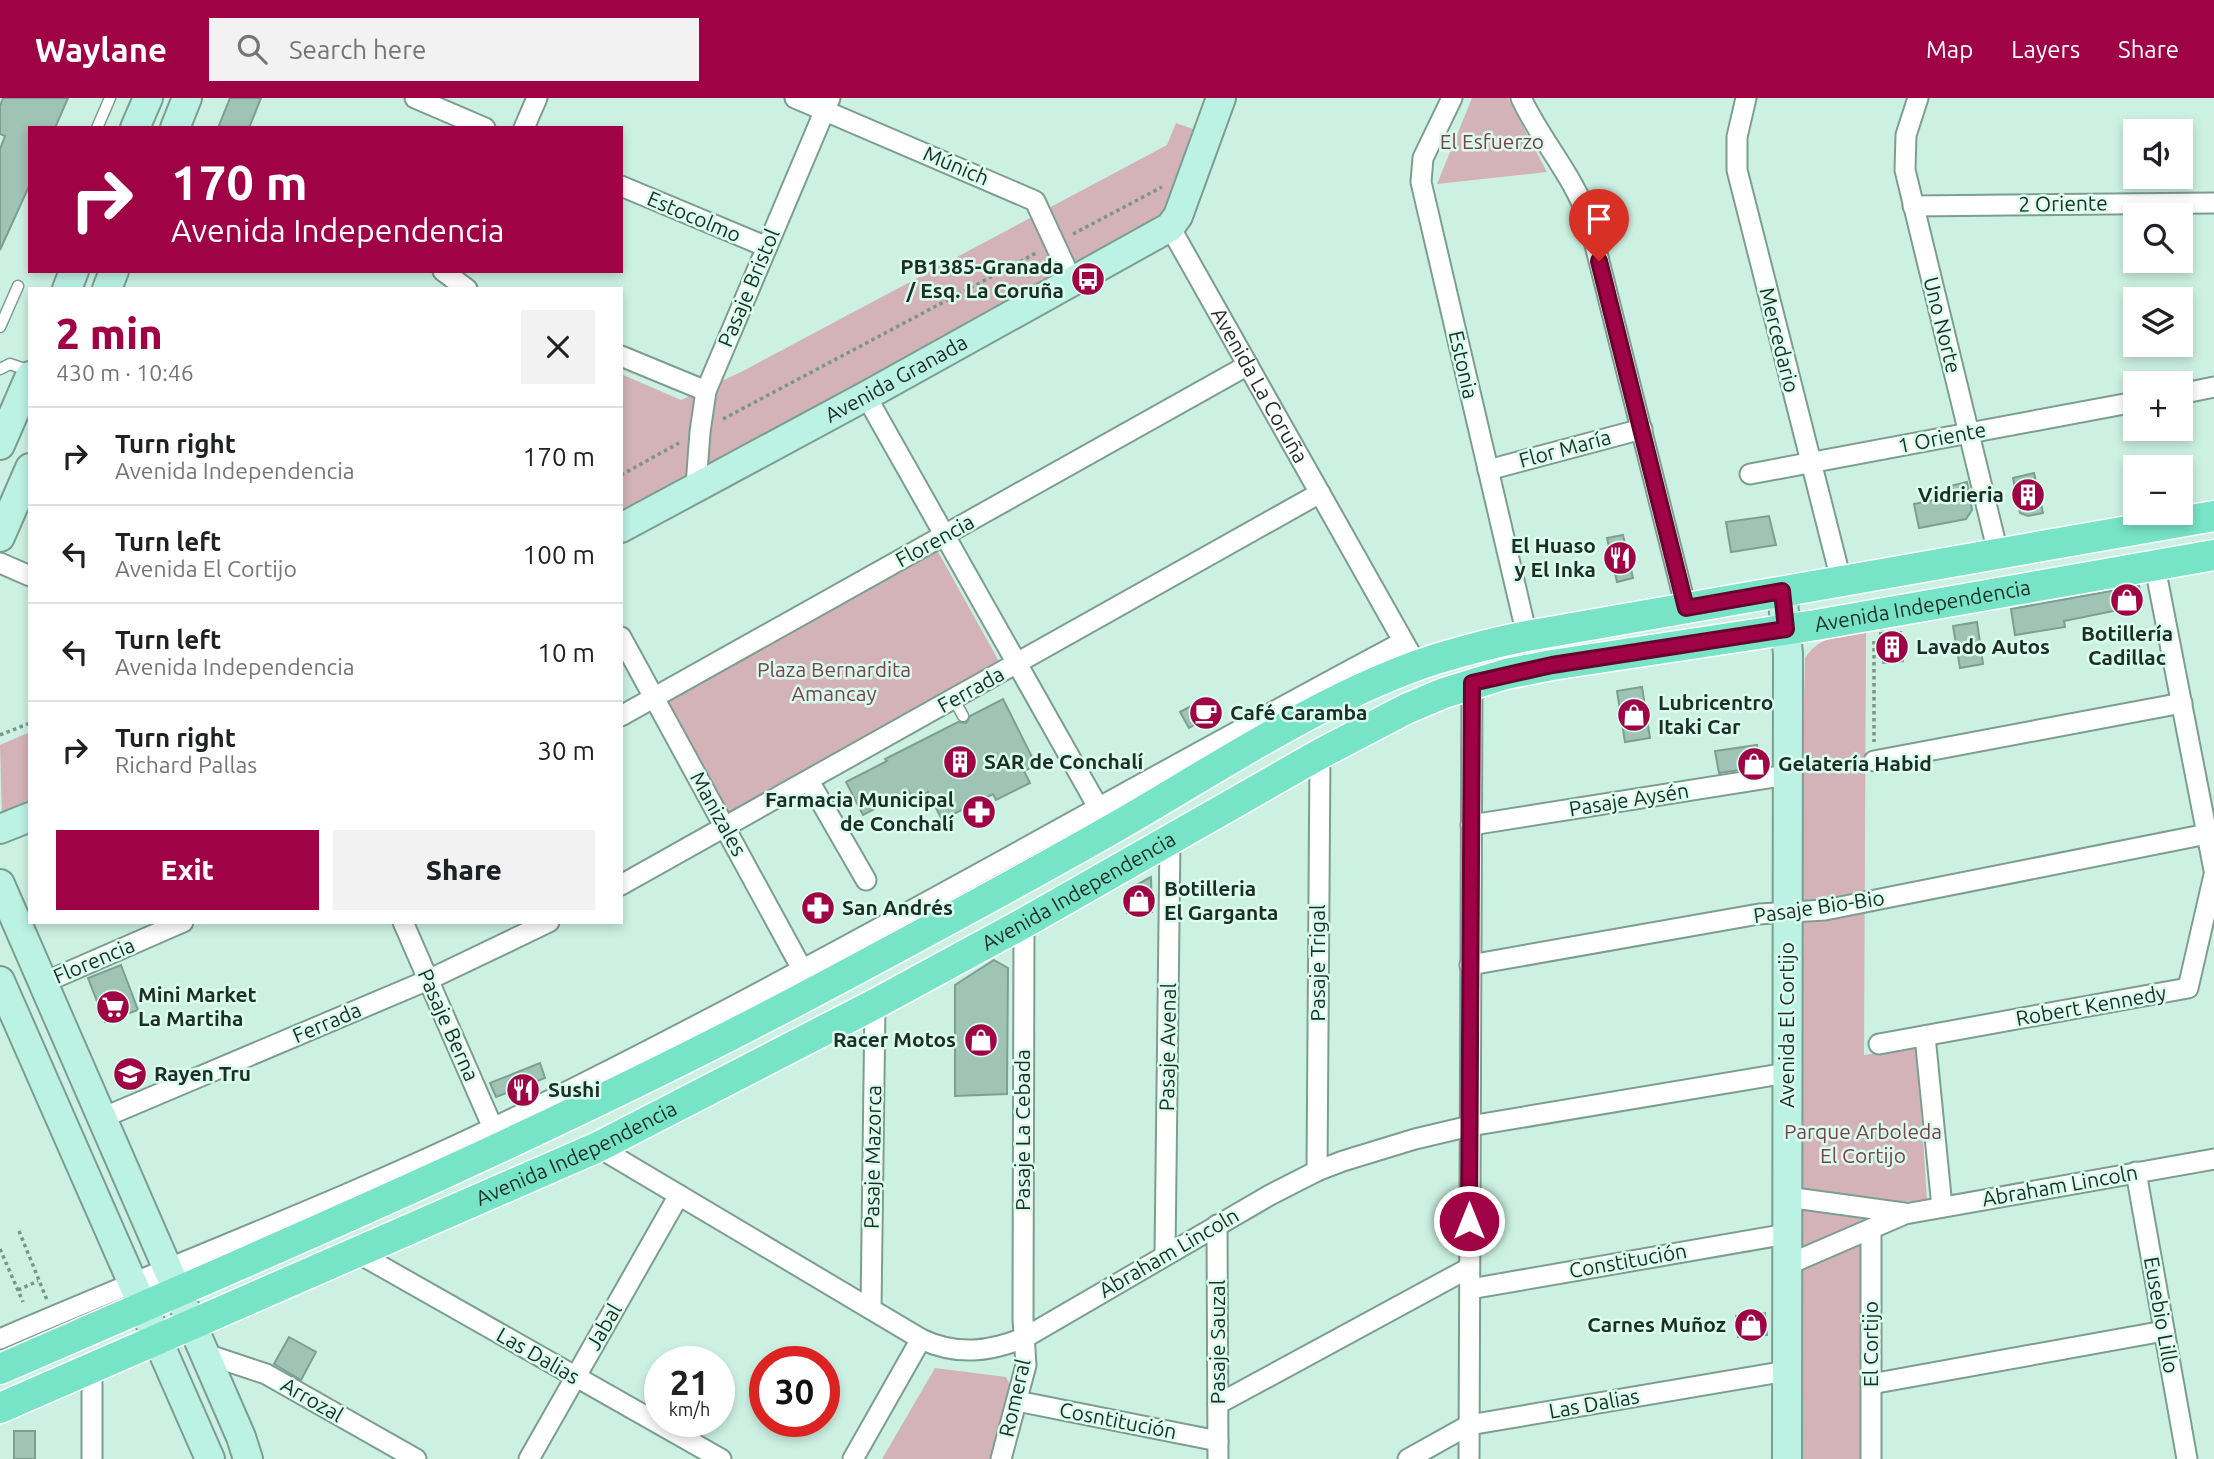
<!DOCTYPE html>
<html lang="en">
<head>
<meta charset="utf-8">
<style>
	:root { --surface:#fff; --page:#f2f2f2; --text:#202124; --muted:#757577; --line:#e0e0e0; --accent:#a00345 }
	body { margin:0; font-family:Ubuntu,sans-serif; background:var(--page); color:var(--text); height:100vh; display:flex; flex-direction:column; font-size:26px; white-space:nowrap }
	* { box-sizing:border-box; margin:0 }
	p { font-size:23px; color:var(--muted) }
	.icon { flex:none; width:38px; height:38px; fill:none; stroke:currentColor; stroke-width:2; stroke-linecap:round; stroke-linejoin:round }
	.map { position:relative; flex:1; overflow:hidden }
	.side { position:absolute; left:28px; top:189px; width:595px; height:637px; display:flex; flex-direction:column; background:var(--surface); border-radius:0px; box-shadow:0 4px 10px #0003 }
	.side>* { flex:none }
	.banner { position:absolute; left:28px; top:28px; width:595px; height:147px; border-radius:0px; box-shadow:0 4px 10px #0003; background:#a00345; color:#fff; overflow:hidden }
	.controls { position:absolute; left:2123px; top:21px; display:grid; gap:14px }
	.controls a { display:grid; place-items:center; width:70px; height:70px; border-radius:0px; background:var(--surface); box-shadow:0 4px 10px #0003; font-size:35px }
	.speed { position:absolute; left:644px; top:1248px; display:flex; gap:14px; font-size:35px; font-weight:700; text-align:center }
	.speed>* { display:grid; place-content:center; width:91px; height:91px; border-radius:50%; background:var(--surface); box-shadow:0 4px 10px #0003; line-height:1 }
	.speed small { font-size:18px; font-weight:400 }
	.speed .limit { border:10px solid #d22; background:#fff; color:#111 }
	.pin { position:absolute; display:grid; place-items:center; width:60px; height:60px; color:#fff; margin:-72px -30px; border-radius:50% 50% 50% 0; rotate:-45deg; box-shadow:0 0 7px #0007 }
	.pin .icon { rotate:45deg }
	.me { position:absolute; width:77px; margin:-38px; rotate:0deg; stroke-linejoin:round; filter:drop-shadow(0 0 5px #0008) }
	.turn { display:flex; align-items:center; gap:24px; height:147px; padding:0 28px; font-size:32px }
	.turn .icon { width:91px; height:91px; stroke-width:2.5 }
	.turn b { display:block; font-size:49px; line-height:60px }
	.round { display:grid; place-items:center; flex:none; width:74px; height:74px; border-radius:0px; background:var(--page) }
	.overview { display:flex; align-items:center; justify-content:space-between; height:119px; padding:0 28px }
	h1 { font-size:42px; font-weight:800; line-height:52px; color:var(--accent) }
	.cta { display:flex; gap:14px; margin-top:auto; padding:14px 28px }
	.cta a { flex:1; height:80px; border-radius:0px; background:var(--accent); color:#fff; font-size:28px; font-weight:800; line-height:80px; text-align:center }
	.cta a+a { background:var(--page); color:var(--text) }
	ul { padding:0; list-style:none }
	li { display:flex; align-items:center; gap:21px; height:98px; padding:0 28px; border-top:2px solid var(--line) }
	li div { flex:1 }
	li b { display:block; font-size:26px }
	li em { font-style:normal }
	header { display:flex; align-items:center; gap:42px; box-sizing:border-box; height:98px; padding:0 35px; background:var(--accent); color:#fff }
	header strong { font-size:33px }
	nav { display:flex; gap:38px; margin-inline-start:auto; font-size:24px }
	.search { width:490px; height:63px; background:var(--page); display:flex; align-items:center; gap:18px; box-sizing:border-box; padding:0 24px; border-radius:0px; color:var(--muted); font-size:26px }
	.map>svg:first-child { display:block }
	.green { fill:#d3b3b8 }
	.building { fill:#9fc3b5; stroke:#7d9f92; stroke-width:2 }
	.lines { fill:none; stroke-linecap:round; stroke-linejoin:round }
	.lane-casing { stroke:#7c9e91; stroke-width:13 }
	.street-casing { stroke:#7c9e91; stroke-width:23 }
	.secondary-casing { stroke:#7c9e91; stroke-width:32 }
	.primary-casing { stroke:#fff; stroke-width:33 }
	.path { stroke:#7b958b; stroke-width:3.5; stroke-dasharray:3.5 3.5; stroke-linecap:butt }
	.lane { stroke:#fff; stroke-width:10 }
	.street { stroke:#fff; stroke-width:19 }
	.secondary { stroke:#bbf2e4; stroke-width:28 }
	.primary { stroke:#77e4c8; stroke-width:30 }
	.route-casing { stroke:#68022d; stroke-width:18 }
	.route { stroke:#a00345; stroke-width:12 }
	.labels { text-anchor:middle; stroke-width:5; stroke-linejoin:round; paint-order:stroke }
	.park-label { font-size:21px; fill:#7b404d; stroke:#d9feef }
	.street-label { font-size:21px; fill:#1f2d27; stroke:#d9feef }
	.poi-label { font-size:21px; font-weight:bold; fill:#1f2d27; stroke:#d9feef; text-anchor:start }
</style>
</head>
<body>
<header>
<strong>Waylane</strong>
<div class="search"><svg class="icon" aria-label="search" viewBox="0 0 24 24"><circle cx="10" cy="10" r="6"/><path d="M15 15l6 6"/></svg>Search here</div>
<nav><a>Map</a><a>Layers</a><a>Share</a></nav>
</header>
<div class="map">
<svg width="2214" height="1361" viewBox="0 0 2214 1361">
	<rect width="100%" height="100%" fill="#ccf1e2"/>
	<path class="green" d="M1472 0H1508L1547 74 1437 86Z
		M1176 25 1193 31 1163 122 621 423V276L681 302 743 273 1167 47Z
		M937 452 1000 565 730 716 668 603Z
		M1866 533 1864 957 1917 949 1927 1102 1873 1106 1869 1361H1803L1802 699 1805 560C1820 537 1840 539 1866 533Z
		M30 634V708L2 720 0 647Z
		M935 1270 1006 1279 1011 1289 990 1361H882Z"/>
	<path class="building" d="M3 0H68L55 30H30V86L0 152V51L5 38 0 36V8Z
		M230 0H261L249 30H218Z
		M2034 375 2043 415 2028 418 2020 415 2013 380Z
		M1967 384 1972 412 1966 421 1919 430 1914 406 1952 398 1950 388Z
		M1769 418 1776 447 1731 454 1726 424Z
		M1623 437 1633 480 1617 484 1607 440Z
		M2139 488 2143 507 2064 523 2065 529 2015 537 2011 511Z
		M1977 524 1983 566 1960 570 1953 528Z
		M1901 534 1903 563 1883 565 1880 535Z
		M1642 589 1650 640 1625 644 1617 593Z
		M1206 600 1215 615 1189 630 1180 614Z
		M1003 601 1036 667 1024 673 1030 685 996 702 993 696 942 722 928 694 913 702 909 693 863 717 846 684 887 663 885 661 958 624 966 625 970 618Z
		M1757 647 1761 669 1719 675 1715 653Z
		M1151 779 1152 814 1127 815V792Z
		M994 862 1008 870 1007 996 955 998V887Z
		M121 867 138 912 105 924 88 880Z
		M540 965 545 980 496 999 490 985Z
		M1765 1215 1767 1237 1738 1239 1736 1218Z
		M289 1239 316 1254 301 1282 274 1266Z
		M14 1333H35V1361H14Z"/>
	<g class="lines">
		<g class="lane-casing">
			<path id="lane" d="M97 30 110 0
				M0 229 18 188
				M0 271 10 266 30 273
				M954 601 963 618"/>
		</g>
		<g class="street-casing">
			<g id="street">
				<path d="M415 0 485 30"/>
				<path d="M795 0 1035 103 1072 183"/>
				<path d="M1452 0 1423 60 1421 84 1527 538"/>
				<path d="M1521 0C1541 43 1574 78 1589 123L1686 510"/>
				<path d="M1746 0 1737 39V72L1841 482"/>
				<path d="M1918 0 1906 37 1905 72 1998 455"/>
				<path d="M524 30 537 0"/>
				<path d="M621 88 767 149"/>
				<path d="M1913 108 2214 105"/>
				<path id="s1" d="M1170 129 1410 555"/>
				<path d="M443 173 467 191"/>
				<path d="M621 258 706 293"/>
				<path d="M2180 296 2214 289"/>
				<path d="M866 298 1098 709"/>
				<path d="M1488 372 1642 331"/>
				<path d="M1750 376 2135 304"/>
				<path d="M696 388 700 334 706 293 830 0"/>
				<path d="M0 465 30 478"/>
				<path d="M2155 469 2214 772"/>
				<path d="M621 539 808 882"/>
				<path d="M621 618 1248 267"/>
				<path d="M1874 663 2182 605"/>
				<path d="M809 683 866 782"/>
				<path d="M1471 727 1787 677"/>
				<path d="M621 787 1320 395"/>
				<path d="M403 824 493 1030"/>
				<path d="M1470 867 1759 816 1825 812 2207 736"/>
				<path d="M43 885 183 824"/>
				<path d="M1925 938 1942 1109"/>
				<path d="M1879 946 2188 890 2214 777"/>
				<path d="M102 1020 428 882 549 824"/>
				<path d="M598 1049 921 1241C957 1258 990 1254 1026 1239L1270 1097 1317 1073 1343 1063 1415 1041 1470 1028 1787 975"/>
				<path d="M1317 1073 1320 656"/>
				<path d="M2136 1074 2187 1361"/>
				<path d="M1787 1099 1904 1115"/>
				<path d="M1217 1127 1218 1361"/>
				<path d="M356 1154 721 1361"/>
				<path d="M1165 1156 1170 742"/>
				<path d="M1787 1167 1905 1116 2214 1061"/>
				<path d="M1470 1191 1787 1136"/>
				<path d="M871 1211 875 906"/>
				<path d="M0 1241C176 1165 356 1098 528 1013 825 867 1111 699 1403 544"/>
				<path d="M203 1255 266 1276 416 1361"/>
				<path d="M1871 1286 2164 1233"/>
				<path d="M1017 1303 1218 1343"/>
				<path d="M1218 1306 1469 1170"/>
				<path d="M92 1361V1269"/>
				<path d="M529 1361 679 1097"/>
				<path d="M853 1361 921 1241"/>
				<path d="M1001 1361 1026 1267 1023 1221 1024 825"/>
				<path d="M1408 1361 1469 1327 1787 1273"/>
				<path d="M1469 1361 1472 585"/>
				<path d="M1871 1361V1131"/>
			</g>
		</g>
		<g class="secondary-casing">
			<g id="secondary">
				<path d="M135 30 148 0"/>
				<path d="M175 30 187 0"/>
				<path d="M67 191 74 173"/>
				<path d="M107 191 114 173"/>
				<path d="M0 347 30 278"/>
				<path id="s2" d="M621 430 866 298 1170 129 1178 118 1221 0"/>
				<path d="M0 439 30 370"/>
				<path d="M1782 493 1788 556 1787 1361"/>
				<path d="M0 731 30 719"/>
				<path d="M0 786 241 1339 248 1361"/>
				<path d="M0 883 210 1361"/>
			</g>
		</g>
		<g class="primary-casing">
			<g id="primary">
				<path d="M0 1271C274 1152 548 1035 812 895 915 840 1018 785 1119 727 1218 670 1327 596 1436 561 1466 552 1496 544 1527 538L2214 418"/>
				<path id="s3" d="M0 1310 598 1049 875 906 1024 825 1320 656 1406 611 1444 595 1506 576 1552 567 1816 527 2214 457"/>
			</g>
		</g>
		<path class="path" d="M1073 136 1162 89
			M723 321 1038 154
			M621 377 679 345
			M1874 543V644
			M0 637 30 625
			M19 1133 47 1202
			M0 1151 23 1204
			M18 1192 38 1183"/>
		<use href="#lane" class="lane"/>
		<use href="#street" class="street"/>
		<use href="#secondary" class="secondary"/>
		<use href="#primary" class="primary"/>
	</g>
	<g class="lines">
		<g class="route-casing">
			<path id="route" d="M1469 1123 1472 585 1552 567 1786 531 1782 493 1686 510 1599 163"/>
		</g>
		<use href="#route" class="route"/>
	</g>
	<defs>
		<g id="bus-disc" transform="scale(1.75)"><circle r="9.5" fill="#a00345" stroke="#d9feef"/><path d="M-5-6H5V4H4V6H2V4H-2V6H-4V4H-5ZM-3.5-4V0h7V-4ZM-3.5 1.2v1.5H-2V1.2ZM2 1.2v1.5H3.5V1.2Z" fill="#fff"/></g>
		<g id="building-disc" transform="scale(1.75)"><circle r="9.5" fill="#a00345" stroke="#d9feef"/><path d="M-4-6H4V6H1V3H-1V6H-4ZM-2.5-4.3h1.7v1.8h-1.7ZM.8-4.3h1.7v1.8H.8ZM-2.5-1h1.7V.8h-1.7ZM.8-1h1.7V.8H.8Z" fill="#fff"/></g>
		<g id="restaurant-disc" transform="scale(1.75)"><circle r="9.5" fill="#a00345" stroke="#d9feef"/><path d="M-5-6h1v4h1v-4h1v4h1v-4h1v5L-1.5 .5V6h-2V.5L-5-1ZM5-6V6H3V1.5H1.5Q1.5-4 5-6Z" fill="#fff"/></g>
		<g id="shop-disc" transform="scale(1.75)"><circle r="9.5" fill="#a00345" stroke="#d9feef"/><path d="M-5-2.5h2.3a2.7 3.5 0 0 1 5.4 0H5L5.5 6h-11ZM-1.5-2.5h3a1.5 2.3 0 0 0-3 0Z" fill="#fff"/></g>
		<g id="cafe-disc" transform="scale(1.75)"><circle r="9.5" fill="#a00345" stroke="#d9feef"/><path d="M-5.5-4.5H6V0H3Q3 3.5 0 3.5H-2.5Q-5.5 3.5-5.5 0ZM3-3.2v2h1.7v-2ZM-6 4.5H4V6H-6Z" fill="#fff"/></g>
		<g id="pharmacy-disc" transform="scale(1.75)"><circle r="9.5" fill="#a00345" stroke="#d9feef"/><path d="M-2-6h4v4h4v4h-4v4h-4v-4h-4v-4h4Z" fill="#fff"/></g>
		<g id="supermarket-disc" transform="scale(1.75)"><circle r="9.5" fill="#a00345" stroke="#d9feef"/><path d="M-6-5.5h2.5l.6 2H6L4.5 2H-2.5L-4.4-4H-6ZM-1.5 3.2a1.3 1.3 0 1 0 .1 0ZM3 3.2a1.3 1.3 0 1 0 .1 0Z" fill="#fff"/></g>
		<g id="school-disc" transform="scale(1.75)"><circle r="9.5" fill="#a00345" stroke="#d9feef"/><path d="M0-5L7-2L0 1L-7-2ZM-4 1L0 2.5L4 1V4Q0 6-4 4Z" fill="#fff"/></g>
	</defs>
	<g fill-rule="evenodd">
		<use href="#bus-disc" x="1088" y="181"/>
		<use href="#building-disc" x="2028" y="397"/>
		<use href="#restaurant-disc" x="1620" y="460"/>
		<use href="#shop-disc" x="2127" y="502"/>
		<use href="#building-disc" x="1892" y="549"/>
		<use href="#cafe-disc" x="1206" y="615"/>
		<use href="#shop-disc" x="1634" y="617"/>
		<use href="#building-disc" x="960" y="664"/>
		<use href="#shop-disc" x="1754" y="666"/>
		<use href="#pharmacy-disc" x="979" y="714"/>
		<use href="#shop-disc" x="1139" y="803"/>
		<use href="#pharmacy-disc" x="818" y="810"/>
		<use href="#supermarket-disc" x="113" y="909"/>
		<use href="#shop-disc" x="981" y="942"/>
		<use href="#school-disc" x="130" y="976"/>
		<use href="#restaurant-disc" x="523" y="992"/>
		<use href="#shop-disc" x="1751" y="1227"/>
	</g>
	<g class="labels">
		<g class="park-label">
			<text x="1492" y="51">El Esfuerzo</text>
			<text x="834" y="579">Plaza Bernardita<tspan x="834" dy="24">Amancay</tspan></text>
			<text x="1863" y="1041">Parque Arboleda<tspan x="1863" dy="24">El Cortijo</tspan></text>
		</g>
		<g class="street-label">
			<text transform="translate(956 68) rotate(23)" y="7">Múnich</text>
			<text transform="translate(2063 106) rotate(-1)" y="7">2 Oriente</text>
			<text transform="translate(694 119) rotate(23)" y="7">Estocolmo</text>
			<text transform="translate(749 190) rotate(-67)" y="7">Pasaje Bristol</text>
			<text transform="translate(1942 227) rotate(76)" y="7">Uno Norte</text>
			<text transform="translate(1779 242) rotate(76)" y="7">Mercedario</text>
			<text transform="translate(1463 267) rotate(77)" y="7">Estonia</text>
			<text dy="7" stroke="none"><textPath href="#s2" startOffset="313">Avenida Granada</textPath></text>
			<text dy="7" stroke="none"><textPath href="#s1" startOffset="182">Avenida La Coruña</textPath></text>
			<text transform="translate(1942 340) rotate(-11)" y="7">1 Oriente</text>
			<text transform="translate(1565 351) rotate(-15)" y="7">Flor María</text>
			<text transform="translate(935 443) rotate(-29)" y="7">Florencia</text>
			<text dy="7" stroke="none"><textPath href="#s3" startOffset="2100">Avenida Independencia</textPath></text>
			<text transform="translate(971 592) rotate(-29)" y="7">Ferrada</text>
			<text transform="translate(1629 702) rotate(-9)" y="7">Pasaje Aysén</text>
			<text transform="translate(718 716) rotate(61)" y="7">Manizales</text>
			<text dy="7" stroke="none"><textPath href="#s3" startOffset="1197">Avenida Independencia</textPath></text>
			<text transform="translate(1819 809) rotate(-8)" y="7">Pasaje Bio-Bio</text>
			<text transform="translate(94 863) rotate(-23)" y="7">Florencia</text>
			<text transform="translate(1318 865) rotate(-90)" y="7">Pasaje Trigal</text>
			<text transform="translate(2091 908) rotate(-10)" y="7">Robert Kennedy</text>
			<text transform="translate(327 925) rotate(-23)" y="7">Ferrada</text>
			<text transform="translate(448 927) rotate(66)" y="7">Pasaje Berna</text>
			<text transform="translate(1787 927) rotate(-90)" y="7">Avenida El Cortijo</text>
			<text transform="translate(1168 949) rotate(-89)" y="7">Pasaje Avenal</text>
			<text transform="translate(1023 1032) rotate(-90)" y="7">Pasaje La Cebada</text>
			<text dy="7" stroke="none"><textPath href="#s3" startOffset="630">Avenida Independencia</textPath></text>
			<text transform="translate(873 1059) rotate(-89)" y="7">Pasaje Mazorca</text>
			<text transform="translate(2060 1088) rotate(-10)" y="7">Abraham Lincoln</text>
			<text transform="translate(1169 1155) rotate(-30)" y="7">Abraham Lincoln</text>
			<text transform="translate(1628 1163) rotate(-10)" y="7">Constitución</text>
			<text transform="translate(2161 1217) rotate(80)" y="7">Eusebio Lillo</text>
			<text transform="translate(604 1229) rotate(-60)" y="7">Jabal</text>
			<text transform="translate(1218 1244) rotate(-90)" y="7">Pasaje Sauzal</text>
			<text transform="translate(1871 1246) rotate(-90)" y="7">El Cortijo</text>
			<text transform="translate(538 1258) rotate(30)" y="7">Las Dalias</text>
			<text transform="translate(1015 1300) rotate(-77)" y="7">Romeral</text>
			<text transform="translate(312 1302) rotate(30)" y="7">Arrozal</text>
			<text transform="translate(1594 1306) rotate(-10)" y="7">Las Dalias</text>
			<text transform="translate(1118 1323) rotate(11)" y="7">Cosntitución</text>
		</g>
		<g class="poi-label">
			<text x="1064" y="176" text-anchor="end">PB1385-Granada<tspan x="1064" dy="24">/ Esq. La Coruña</tspan></text>
			<text x="2004" y="404" text-anchor="end">Vidrieria</text>
			<text x="1596" y="455" text-anchor="end">El Huaso<tspan x="1596" dy="24">y El Inka</tspan></text>
			<text x="2127" y="543" text-anchor="middle">Botillería<tspan x="2127" dy="24">Cadillac</tspan></text>
			<text x="1916" y="556">Lavado Autos</text>
			<text x="1658" y="612">Lubricentro<tspan x="1658" dy="24">Itaki Car</tspan></text>
			<text x="1230" y="622">Café Caramba</text>
			<text x="984" y="671">SAR de Conchalí</text>
			<text x="1778" y="673">Gelatería Habid</text>
			<text x="954" y="709" text-anchor="end">Farmacia Municipal<tspan x="954" dy="24">de Conchalí</tspan></text>
			<text x="1164" y="798">Botilleria<tspan x="1164" dy="24">El Garganta</tspan></text>
			<text x="842" y="817">San Andrés</text>
			<text x="138" y="904">Mini Market<tspan x="138" dy="24">La Martiha</tspan></text>
			<text x="956" y="949" text-anchor="end">Racer Motos</text>
			<text x="154" y="983">Rayen Tru</text>
			<text x="548" y="999">Sushi</text>
			<text x="1726" y="1234" text-anchor="end">Carnes Muñoz</text>
		</g>
	</g>
</svg>
<div class="controls">
<a><svg class="icon" aria-label="sound" viewBox="0 0 24 24"><path d="M4 9h4l5-4v14l-5-4H4zM17 9q2 3 0 6"/></svg></a>
<a><svg class="icon" aria-label="search" viewBox="0 0 24 24"><circle cx="10" cy="10" r="6"/><path d="M15 15l6 6"/></svg></a>
<a><svg class="icon" aria-label="layers" viewBox="0 0 24 24"><path d="M12 4l9 5-9 5-9-5zM3 14l9 5 9-5"/></svg></a>
<a>+</a>
<a>−</a>
</div>
<div class="speed"><div>21<small>km/h</small></div><div class="limit">30</div></div>
<div class="pin" style="left:1599px;top:163px;background:#d93025"><svg class="icon" aria-label="arrive" viewBox="0 0 24 24"><path d="M6 21V4h12l-3 4 3 4H6"/></svg></div>
<svg class="me" style="left:1469px;top:1123px" viewBox="-20 -20 40 40"><circle r="17" fill="#a00345" stroke="#fff" stroke-width="3"/><path d="M0-11L8 9 0 5-8 9z" fill="#fff"/></svg>
<div class="banner">
<div class="turn"><svg class="icon" aria-label="right" viewBox="0 0 24 24"><path d="M7 20v-9h11M14 6l5 5-5 5"/></svg><div><b>170 m</b>Avenida Independencia</div></div>
</div>
<section class="side">
<div class="overview"><div><h1>2 min</h1><p>430 m · 10:46</p></div><a class="round"><svg class="icon" aria-label="close" viewBox="0 0 24 24"><path d="M6 6l12 12M18 6L6 18"/></svg></a></div>
<ul>
<li><svg class="icon" aria-label="right" viewBox="0 0 24 24"><path d="M7 20v-9h11M14 6l5 5-5 5"/></svg><div><b>Turn right</b><p>Avenida Independencia</p></div><em>170 m</em></li>
<li><svg class="icon" aria-label="left" viewBox="0 0 24 24"><path d="M17 20v-9H6M10 6l-5 5 5 5"/></svg><div><b>Turn left</b><p>Avenida El Cortijo</p></div><em>100 m</em></li>
<li><svg class="icon" aria-label="left" viewBox="0 0 24 24"><path d="M17 20v-9H6M10 6l-5 5 5 5"/></svg><div><b>Turn left</b><p>Avenida Independencia</p></div><em>10 m</em></li>
<li><svg class="icon" aria-label="right" viewBox="0 0 24 24"><path d="M7 20v-9h11M14 6l5 5-5 5"/></svg><div><b>Turn right</b><p>Richard Pallas</p></div><em>30 m</em></li>
</ul>
<div class="cta"><a>Exit</a><a>Share</a></div>
</section>
</div>
</body>
</html>
